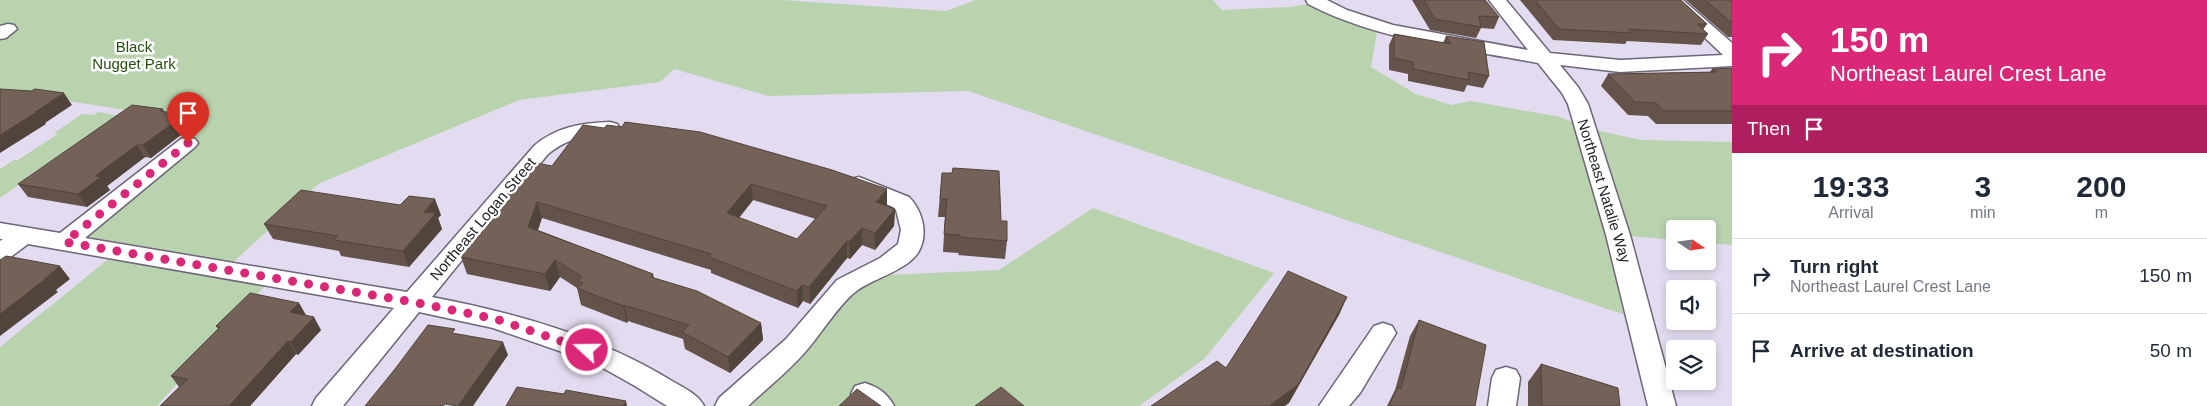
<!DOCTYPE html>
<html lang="en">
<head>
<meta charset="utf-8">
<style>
	:root { --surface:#fff; --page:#f2f2f3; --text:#1f2937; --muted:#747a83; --line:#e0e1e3 }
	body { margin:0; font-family:Helvetica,sans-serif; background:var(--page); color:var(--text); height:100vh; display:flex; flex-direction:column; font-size:19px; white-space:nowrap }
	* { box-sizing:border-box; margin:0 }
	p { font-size:16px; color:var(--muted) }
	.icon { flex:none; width:28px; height:28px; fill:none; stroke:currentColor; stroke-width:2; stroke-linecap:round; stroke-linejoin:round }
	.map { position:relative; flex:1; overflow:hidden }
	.panel { display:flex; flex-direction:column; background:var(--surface); width:475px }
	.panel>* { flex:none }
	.guide { background:#db2777; color:#fff; overflow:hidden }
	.needle { width:32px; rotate:103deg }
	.fabs { position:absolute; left:1666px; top:220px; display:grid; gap:10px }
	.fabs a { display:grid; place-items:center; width:50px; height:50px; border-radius:5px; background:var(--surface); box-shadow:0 2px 8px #0003; font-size:25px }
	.pin { position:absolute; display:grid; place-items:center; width:42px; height:42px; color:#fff; margin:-51px -21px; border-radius:50% 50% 50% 0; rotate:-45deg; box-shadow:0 0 5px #0007 }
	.pin .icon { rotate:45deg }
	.me { position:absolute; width:55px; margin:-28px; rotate:291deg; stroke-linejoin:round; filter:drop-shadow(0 0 4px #0008) }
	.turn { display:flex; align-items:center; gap:18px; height:105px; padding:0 15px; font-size:22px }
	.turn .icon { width:65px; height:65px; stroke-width:2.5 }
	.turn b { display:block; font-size:35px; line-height:42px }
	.then { display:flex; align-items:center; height:48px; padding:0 15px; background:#0003; gap:10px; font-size:19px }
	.eta { display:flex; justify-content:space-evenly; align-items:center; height:85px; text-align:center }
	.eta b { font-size:30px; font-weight:600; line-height:35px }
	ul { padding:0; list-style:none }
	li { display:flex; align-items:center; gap:15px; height:75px; padding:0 15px; border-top:1px solid var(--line) }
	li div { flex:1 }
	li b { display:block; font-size:19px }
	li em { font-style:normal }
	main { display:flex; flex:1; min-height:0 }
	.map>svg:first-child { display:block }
	.green { fill:#b9d3ae }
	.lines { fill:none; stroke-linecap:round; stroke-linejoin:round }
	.street-casing { stroke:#6d6578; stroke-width:3 }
	.street { fill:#fff; fill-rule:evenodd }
	.wall { fill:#64534b; fill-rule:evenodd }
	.shaded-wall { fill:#51443d }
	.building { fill:#746157; stroke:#51443d; fill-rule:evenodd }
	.route { stroke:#db2777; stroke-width:9; stroke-dasharray:0 16.2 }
	.labels { text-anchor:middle; stroke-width:5; stroke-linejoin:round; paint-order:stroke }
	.park-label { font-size:15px; fill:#264e0d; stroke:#fff }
	.street-label { font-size:15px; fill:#252229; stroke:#fff }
</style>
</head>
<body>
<main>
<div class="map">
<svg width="1732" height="406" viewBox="0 0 1732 406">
	<rect width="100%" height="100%" fill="#e3dbef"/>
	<path class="green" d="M0 0H782L946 11 976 0H1213L1222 10 1289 7 1318 3 1378 26 1371 67 1416 94 1452 105 1471 101 1560 117 1586 128 1641 140 1732 142V245L1708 243V229H1675V240L1619 235 1640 320 968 91 768 96 674 69 660 82 519 100 318 184 226 269 272 278 157 406H0V347L117 252 65 242 188 143 206 123 0 90Z
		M98 112 120 116 26 177 29 178 0 198V169L14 160H18L58 134 54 133 82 114 94 115Z
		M1093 208 1274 273 1204 359 1139 406H1006L990 395 975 406H729L865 276 999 270Z"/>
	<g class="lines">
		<g class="street-casing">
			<path id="street" d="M1306 0H1327L1347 10 1393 25 1528 50 1489 0H1506L1550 53 1620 60 1723 55 1665 0H1683L1732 43V66L1620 72 1560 65 1578 87 1588 104 1630 235 1676 406H1648L1606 235 1568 104 1562 93 1538 63C1460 48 1379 41 1308 4Z
				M8 24 14 25 17 29 6 38 0 39V26Z
				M610 122 617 124 620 128 617 132C587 140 576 132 548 154L432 297C515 313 599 336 672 381 684 388 698 394 704 406H667L635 386 594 363 493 328 419 312 343 406H312L316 398 394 308 28 244 8 259 0 261V241L3 239H0V223L60 233 181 139 188 137 195 139 198 143 195 147 85 238 407 292 534 146C556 127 581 123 610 122Z
				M859 177 909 197C922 210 928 232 920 249 910 271 871 278 854 293 838 306 821 334 806 351 789 371 767 388 748 406H715L719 398 786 339 837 280 880 258 898 244 901 230 896 210 893 207 851 189 848 184 851 179Z
				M1383 323 1392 326 1396 333 1360 393 1349 406H1319L1374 326Z
				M1506 367 1516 370 1520 378 1516 406H1488L1492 378 1496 370Z
				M865 383C878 387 888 394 894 406H860L851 394 855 386Z"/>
		</g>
		<use href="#street" class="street"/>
	</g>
	<path class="wall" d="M1412 0H1485L1499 17 1494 29 1481 28 1476 38 1430 30Z
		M1520 0H1681L1707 24 1703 30 1708 34 1701 45 1627 41 1625 44 1553 40Z
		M1686 0H1732V37H1728Z
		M1394 34 1443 43 1446 36 1489 76 1483 88 1467 85 1464 92 1408 81V74L1389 70V45Z
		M1732 68V124H1656L1648 116 1628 115 1601 86 1608 74 1710 72 1712 69Z
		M163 109 164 112 184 115 191 127 151 158 145 157 107 186 110 190 87 207 28 197 18 184Z
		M583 125 887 205 886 206 895 209 894 226 875 250 862 245 850 259 847 258 810 304 803 301 798 308 711 273V270L542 218 538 230 653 274 654 278 761 323 763 340 730 373 685 349 683 339 628 321 627 323 581 305 577 288 560 277 550 291 467 274 461 257 506 204 504 199 508 195 506 189 552 166ZM753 200 816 219 797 239 739 218Z
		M942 173 1001 221 1007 241 1005 259 958 255 959 253 943 252 945 217H938Z
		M441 215 438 218 442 229 409 267 341 256 339 251 273 239 264 224Z
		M299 303 306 315 321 330 298 355 296 354 250 406H160L179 387 171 376 218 329 216 326Z
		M1419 320 1475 406H1387L1395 390 1410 336Z
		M1541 364 1620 406H1528V382Z"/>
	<path class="shaded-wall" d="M64 93 72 105 45 123 46 124 0 153V135Z
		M184 115 191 127 151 158 143 145Z
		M137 145 145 157 107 186 110 190 87 207 78 194 95 176Z
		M751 184 753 200 729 230 727 213Z
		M887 189V205L876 219V202Z
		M435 199 441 215 438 218 442 229 409 267 403 251 424 212Z
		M537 202 542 218 533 243 528 227Z
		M895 209 894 226 875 250V233Z
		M862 228V245L850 259 849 242Z
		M847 241V258L810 304 809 287Z
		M555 260 560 277 550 291 545 274Z
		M60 266 70 279 56 290 58 292 0 336V314Z
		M802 285 803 301 798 308 797 291Z
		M1347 297 1339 315 1289 403 1285 406H1269Z
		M299 303 306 316 290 312Z
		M624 305 628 321 627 323 623 306Z
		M314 317 321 330 298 355 291 342Z
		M761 323 763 340 730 373 728 357Z
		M288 341 296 354 250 406H229Z
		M503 342 508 355 473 406H458Z
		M626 401 627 406H623Z"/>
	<path class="building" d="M1424 0H1485L1499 17 1479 16 1481 27 1435 19Z
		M1535 0H1681L1707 24H1697L1708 34 1628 29 1632 33 1559 29Z
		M1705 0H1732V23Z
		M1394 34 1451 44 1446 36 1484 42 1489 76 1468 72 1469 80 1413 69V62L1394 58Z
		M1732 68V111H1664L1656 103 1635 102 1608 74 1717 72 1712 69Z
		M0 89 31 91 35 89 64 93 35 112H37L0 135Z
		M132 105 163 109 160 111 184 115 143 145H137L95 176 101 177 78 194 18 184Z
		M625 122 700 132 832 170 887 189 876 202 895 209 875 233 862 228 849 242 847 241 809 287 802 285 797 291 709 257 711 254 537 202 528 227 653 274 651 277 697 291 761 323 728 357 682 332 689 325 624 305 623 306 577 288 583 283 578 281 581 276 555 260 545 274 461 257 509 200 504 199 512 191 506 189 531 162 552 166 583 125 604 128 607 125 622 127ZM751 184 827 206 797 239 727 213Z
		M953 168 999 171 1001 221H1007V241L960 237V235L944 234 947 199H940L942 173H952Z
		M301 190 400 205 409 196 435 199 424 212 436 213 403 251 334 240 338 236 264 224Z
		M6 256 60 266 44 278H47L0 314V260Z
		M1288 271 1347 297 1298 385 1269 406H1151L1217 361 1226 368Z
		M250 293 299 303 290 312 314 317 291 342 288 341 229 406H160L188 379 171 376 220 327 216 326Z
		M1419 320 1486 345 1475 406H1389L1397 388 1401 389Z
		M428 325 455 329 452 333 503 342 458 406 445 404 443 406H365L395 369Z
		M1541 364 1618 388 1620 406H1542Z
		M517 387 564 394 566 390 626 401 623 406H506Z
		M1001 387 1024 406H975Z
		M857 389 881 406H839Z"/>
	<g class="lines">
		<path class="route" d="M188 143 65 242 413 302 496 319 587 350"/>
	</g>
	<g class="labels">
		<g class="park-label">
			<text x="134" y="52">Black<tspan x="134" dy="17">Nugget Park</tspan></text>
		</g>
		<g class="street-label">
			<text transform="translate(1604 191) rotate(73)" y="5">Northeast Natalie Way</text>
			<text transform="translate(483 219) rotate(-50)" y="5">Northeast Logan Street</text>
		</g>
	</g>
</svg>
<div class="fabs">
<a><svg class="needle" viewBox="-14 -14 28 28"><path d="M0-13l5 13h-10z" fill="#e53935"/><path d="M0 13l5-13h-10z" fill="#747a83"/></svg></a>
<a><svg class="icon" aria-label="sound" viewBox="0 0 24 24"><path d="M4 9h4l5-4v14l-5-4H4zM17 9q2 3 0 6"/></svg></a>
<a><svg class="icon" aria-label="layers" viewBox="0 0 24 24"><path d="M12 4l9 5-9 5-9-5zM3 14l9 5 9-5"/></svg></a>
</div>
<div class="pin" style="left:188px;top:143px;background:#d93025"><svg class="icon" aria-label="arrive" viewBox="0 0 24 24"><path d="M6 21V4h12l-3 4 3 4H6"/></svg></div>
<svg class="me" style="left:587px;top:350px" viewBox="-20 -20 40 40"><circle r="17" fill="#db2777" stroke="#fff" stroke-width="3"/><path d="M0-11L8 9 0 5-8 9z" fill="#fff"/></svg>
</div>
<section class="panel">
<div class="guide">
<div class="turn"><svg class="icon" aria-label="right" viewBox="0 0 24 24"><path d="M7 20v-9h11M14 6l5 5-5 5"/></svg><div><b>150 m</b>Northeast Laurel Crest Lane</div></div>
<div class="then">Then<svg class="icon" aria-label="arrive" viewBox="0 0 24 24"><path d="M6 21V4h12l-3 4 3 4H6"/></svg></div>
</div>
<div class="eta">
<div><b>19:33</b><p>Arrival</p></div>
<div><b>3</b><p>min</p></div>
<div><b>200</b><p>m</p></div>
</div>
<ul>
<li><svg class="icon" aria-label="right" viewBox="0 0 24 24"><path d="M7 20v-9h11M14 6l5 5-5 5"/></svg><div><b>Turn right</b><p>Northeast Laurel Crest Lane</p></div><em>150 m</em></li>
<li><svg class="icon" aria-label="arrive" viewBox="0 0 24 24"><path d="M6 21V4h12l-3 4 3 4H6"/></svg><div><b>Arrive at destination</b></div><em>50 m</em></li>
</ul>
</section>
</main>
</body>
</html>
